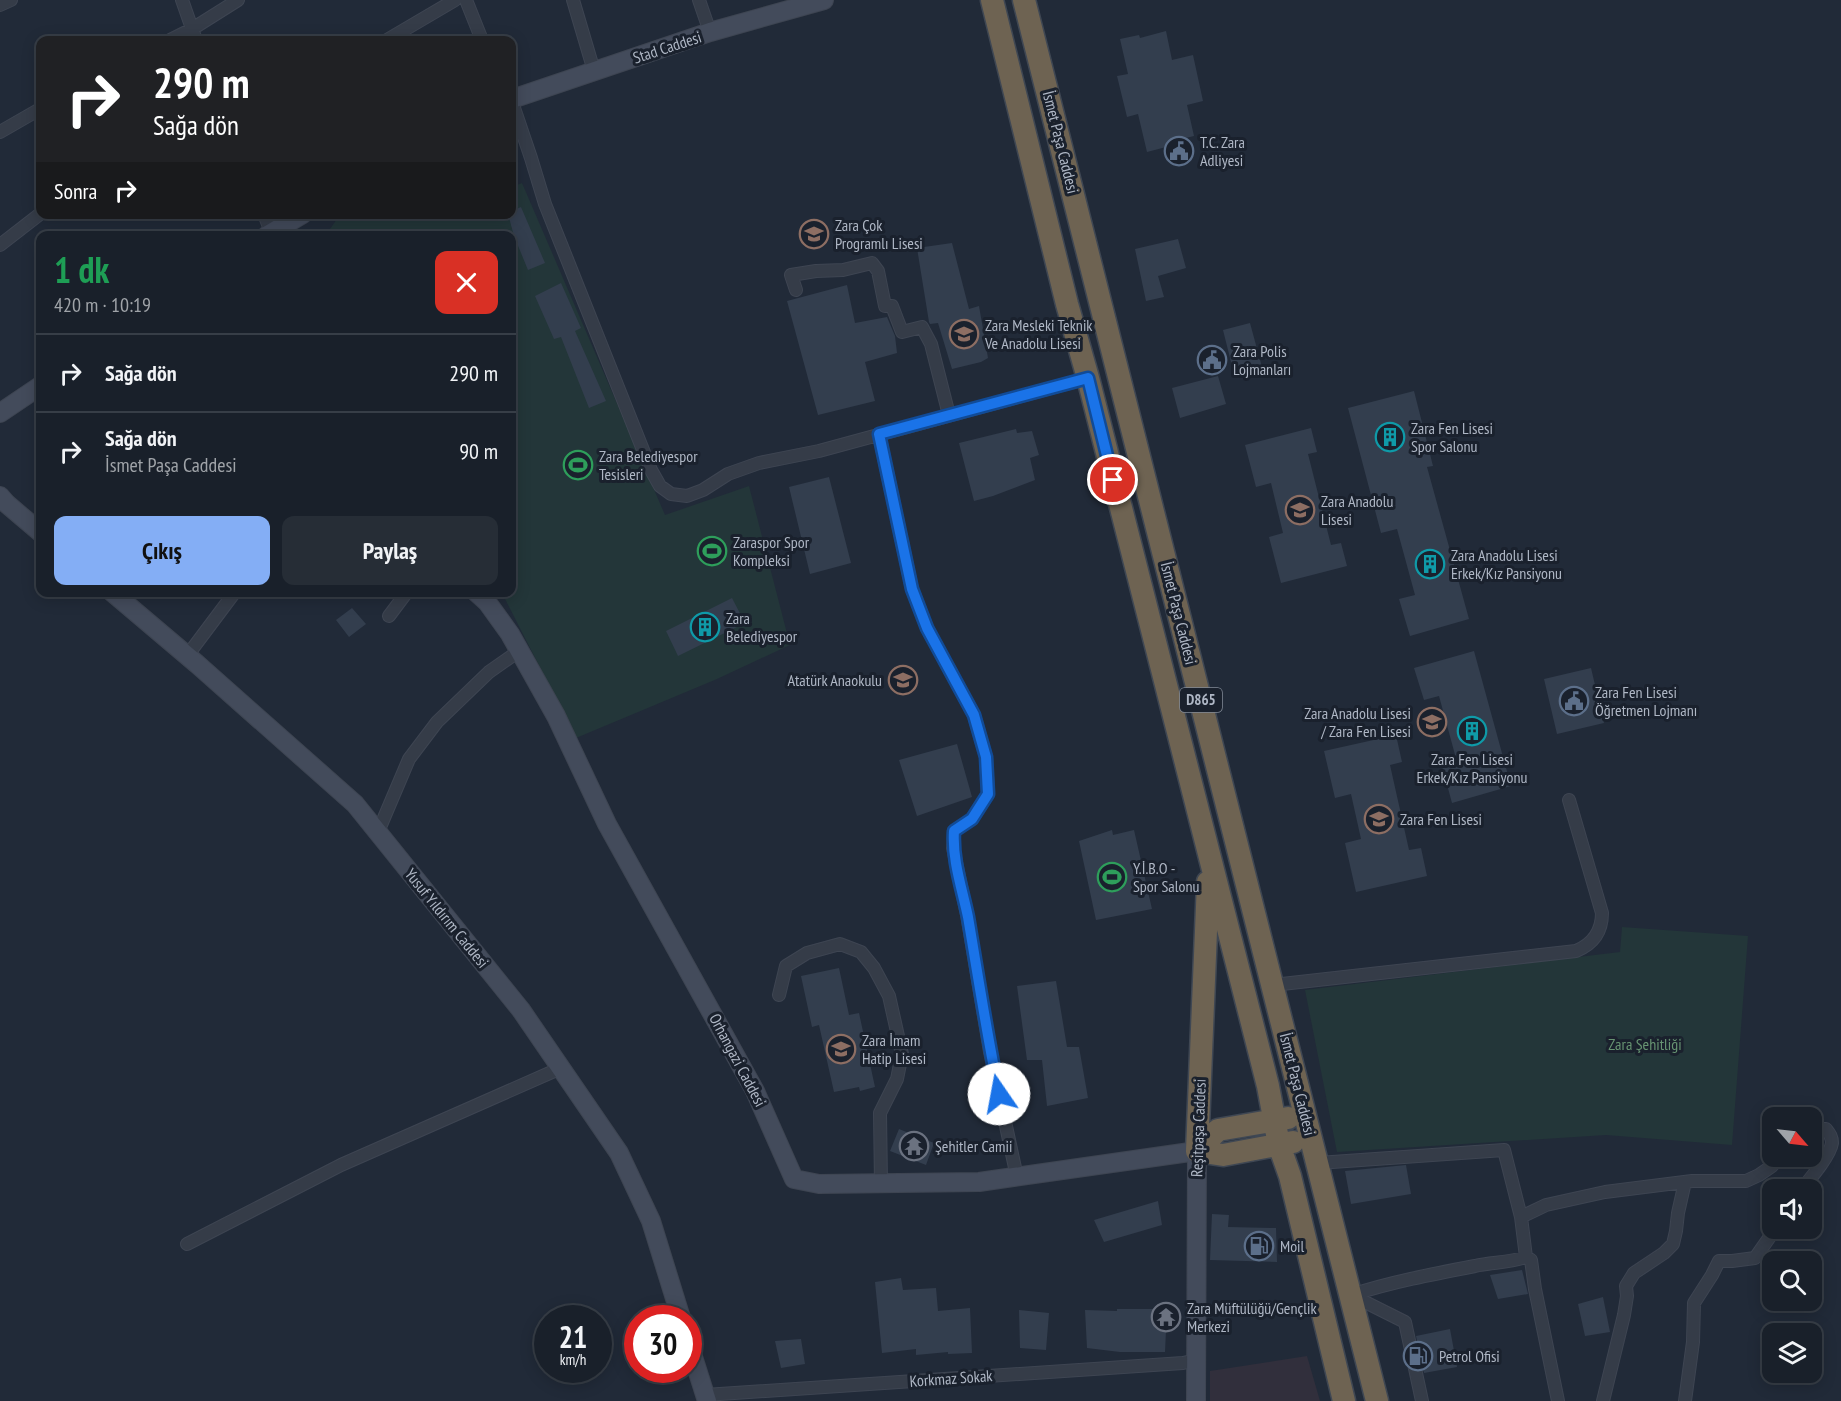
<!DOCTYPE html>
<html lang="tr">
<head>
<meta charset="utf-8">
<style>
	:root { --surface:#19202a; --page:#262d36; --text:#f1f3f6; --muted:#9fa3a8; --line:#373e47; --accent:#84aef5 }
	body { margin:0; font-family:"PT Sans Narrow",sans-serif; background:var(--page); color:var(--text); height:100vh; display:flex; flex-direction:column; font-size:22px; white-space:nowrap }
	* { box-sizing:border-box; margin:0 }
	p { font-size:20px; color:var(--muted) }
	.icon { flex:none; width:33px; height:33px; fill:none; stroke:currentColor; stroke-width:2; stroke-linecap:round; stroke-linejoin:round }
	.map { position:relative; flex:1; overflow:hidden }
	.sheet { position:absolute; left:36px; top:231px; width:480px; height:366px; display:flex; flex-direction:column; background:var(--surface); border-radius:12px; box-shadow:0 3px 15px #0003,0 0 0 2px var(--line) }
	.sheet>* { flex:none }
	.hud { position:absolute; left:36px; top:36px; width:480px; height:183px; border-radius:12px; box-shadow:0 3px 15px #0003,0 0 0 2px var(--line); background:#202124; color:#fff; overflow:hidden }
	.needle { width:39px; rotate:118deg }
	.buttons { position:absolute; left:1762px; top:1107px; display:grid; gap:12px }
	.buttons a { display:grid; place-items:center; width:60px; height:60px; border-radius:12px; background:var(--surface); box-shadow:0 3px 15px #0003,0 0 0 2px var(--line); font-size:30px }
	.speed { position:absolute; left:534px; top:1305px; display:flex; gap:12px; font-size:30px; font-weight:700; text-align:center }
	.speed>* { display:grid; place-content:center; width:78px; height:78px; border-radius:50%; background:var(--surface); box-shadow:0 3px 15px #0003,0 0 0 2px var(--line); line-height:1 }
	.speed small { font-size:15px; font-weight:400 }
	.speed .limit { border:9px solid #d22; background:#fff; color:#111 }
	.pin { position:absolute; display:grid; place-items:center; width:51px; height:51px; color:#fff; margin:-26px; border:3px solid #fff; border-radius:50%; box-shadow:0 2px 6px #0007 }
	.me { position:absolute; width:66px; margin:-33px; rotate:348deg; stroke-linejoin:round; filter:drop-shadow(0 0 4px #0008) }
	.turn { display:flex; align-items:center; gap:21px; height:126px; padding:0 18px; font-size:27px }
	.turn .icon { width:78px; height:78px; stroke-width:2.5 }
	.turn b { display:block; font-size:42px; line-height:51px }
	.then { display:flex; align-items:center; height:57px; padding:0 18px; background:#0003; gap:12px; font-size:22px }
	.round { display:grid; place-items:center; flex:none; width:63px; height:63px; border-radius:12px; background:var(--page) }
	.headline { display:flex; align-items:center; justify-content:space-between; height:102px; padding:0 18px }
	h1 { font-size:36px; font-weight:800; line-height:45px; color:#1e9e55 }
	.cta { display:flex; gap:12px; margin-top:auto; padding:12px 18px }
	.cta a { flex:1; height:69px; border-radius:12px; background:var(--accent); color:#111; font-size:24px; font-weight:800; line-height:69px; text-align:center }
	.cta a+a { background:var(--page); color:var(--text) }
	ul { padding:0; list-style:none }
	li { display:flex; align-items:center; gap:18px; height:78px; padding:0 18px; border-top:2px solid var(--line) }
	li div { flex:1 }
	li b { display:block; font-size:22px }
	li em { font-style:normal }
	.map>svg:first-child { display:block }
	.medical { fill:#312f3c }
	.green { fill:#233639 }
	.building { fill:#333e4e }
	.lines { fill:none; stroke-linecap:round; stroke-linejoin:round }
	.street-casing { stroke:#3e4552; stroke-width:14 }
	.secondary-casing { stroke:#3e4552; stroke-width:20 }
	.highway-casing { stroke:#3f4753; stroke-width:25 }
	.street { stroke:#353c48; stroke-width:12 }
	.secondary { stroke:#434b5b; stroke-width:18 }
	.highway { stroke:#6e6352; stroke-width:22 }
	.route-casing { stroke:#114b97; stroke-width:15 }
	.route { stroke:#1a73e8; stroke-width:10 }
	.labels { text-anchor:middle; stroke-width:6; stroke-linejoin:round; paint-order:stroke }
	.shield { fill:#1a212d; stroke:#828a97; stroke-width:1.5 }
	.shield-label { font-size:15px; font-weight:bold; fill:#afb7c5 }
	.street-label { font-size:16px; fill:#afb7c5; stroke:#1a212d }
	.poi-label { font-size:16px; fill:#afb7c5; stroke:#1a212d; text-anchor:start }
	.park-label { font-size:16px; fill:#679472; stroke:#1a212d }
</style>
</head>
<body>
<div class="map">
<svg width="1841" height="1401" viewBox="0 0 1841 1401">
	<rect width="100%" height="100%" fill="#212a38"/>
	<path class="medical" d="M1307 1356 1320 1401H1210V1371Z"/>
	<path class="green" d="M522 183 665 515 749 486 790 645 717 679 576 738 502 593 512 592V236H325L337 219 344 215 512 214V187Z
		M1622 927 1748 936 1732 1145 1606 1135 1337 1152 1305 990 1620 952Z"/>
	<path class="building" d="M1166 31 1172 60 1193 55 1203 101 1187 105 1194 136 1169 142 1170 146 1147 152 1138 114 1127 117 1117 76 1128 74 1120 39 1139 35 1140 38Z
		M521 207 545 263 528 270 514 236 508 214H512V211Z
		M1178 239 1186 268 1158 276 1164 297 1146 301 1135 249Z
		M952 243 969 309 979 306 988 358 981 362 952 369 938 323 930 324 929 322 917 248Z
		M561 283 581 328 575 331 606 401 589 408 561 337 554 339 535 296Z
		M847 285 855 323 887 317 895 336 897 353 865 362 875 401 818 415 787 301Z
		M1250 323 1262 367 1234 374 1223 330Z
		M1218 376 1226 404 1180 418 1172 388Z
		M1414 391 1433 466 1427 467 1469 619 1410 636 1399 599 1415 595 1397 529 1381 533 1348 408Z
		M1311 428 1317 452 1308 454 1331 545 1341 543 1347 566 1281 583 1269 537 1283 533 1271 483 1256 487 1245 445Z
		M1016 429 1017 433 1032 431 1039 455 1030 458 1035 480 993 496 974 501 959 443Z
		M829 477 851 563 810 574 789 487Z
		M732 598 745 623 678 656 666 631Z
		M352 608 366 624 349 637 336 620Z
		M1474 651 1511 786 1452 803 1442 766 1457 762 1439 696 1424 700 1414 668Z
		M1591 668 1604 723 1557 734 1544 679Z
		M1396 735 1402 762 1390 765 1409 850 1421 848 1427 876 1356 892 1345 843 1361 839 1351 794 1335 798 1324 751Z
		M957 744 972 797 917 816 899 760Z
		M1112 830 1113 835 1134 830 1152 909 1096 920 1079 841Z
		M839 968 849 1015 859 1013 875 1087 860 1091 859 1087 834 1092 819 1025 812 1027 801 976Z
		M1056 981 1067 1047H1079L1088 1098 1047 1106 1042 1060H1027L1017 986Z
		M899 1129 934 1143 926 1165 890 1151Z
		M1406 1165 1411 1194 1351 1204 1345 1171Z
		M1158 1201 1162 1225 1104 1242 1094 1220Z
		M1212 1214 1229 1215 1228 1227 1276 1228 1277 1262 1210 1260Z
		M1522 1270 1528 1294 1498 1299 1490 1275Z
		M901 1278 903 1290 936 1288 938 1311 970 1308 972 1353 948 1354V1352L916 1355V1349L882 1353 875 1282Z
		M1603 1297 1610 1332 1585 1336 1578 1304Z
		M1117 1309H1167L1165 1352H1120L1087 1348 1085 1310 1117 1311Z
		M1019 1310 1049 1313 1046 1350 1020 1348Z
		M1450 1329 1457 1367 1424 1373 1416 1336Z
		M801 1339 805 1364 781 1368 775 1341Z"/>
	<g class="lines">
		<g class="street-casing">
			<path id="street" d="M182 0 196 40
				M466 0 482 40
				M573 0 594 71
				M699 0 710 32
				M0 5 11 0
				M170 40 192 29 238 0
				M387 40 455 0
				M512 102 531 158 545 204 651 470 660 486 671 494 687 496 703 490 728 474 759 463 819 451 1088 378
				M0 132 40 109
				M264 214 271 232
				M0 245 40 214
				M796 290 791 275 816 271 843 270 872 263 878 271 885 306H892L902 332 922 327 931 344 949 415
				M879 434 912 589 927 628 974 715 986 757 988 794 972 819 954 831 953 848 967 915 990 1052 1017 1177
				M389 616 407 592
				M187 656 235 592
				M378 832 409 759 437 722 489 672 519 651
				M1273 985 1576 951C1593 944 1602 932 1602 913L1569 800
				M779 995 786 966 807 953 840 944 861 952 874 968 889 996 902 1054 897 1079 880 1113 881 1184
				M1318 1163 1504 1150 1521 1217
				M1801 1190C1810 1179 1830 1156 1832 1143 1832 1137 1830 1134 1826 1129H1816L1812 1130
				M187 1244 341 1165 561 1068
				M1526 1257 1531 1260 1535 1289 1558 1401
				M1351 1295C1391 1282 1433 1274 1475 1266 1492 1262 1509 1263 1526 1257L1521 1217 1546 1205 1605 1192 1692 1181H1746L1759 1175 1772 1166 1780 1156
				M1351 1295 1405 1322 1422 1401
				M705 1395 1183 1363 1196 1360
				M1603 1401 1624 1315 1627 1296 1626 1286 1634 1273 1664 1253 1673 1244 1676 1231 1678 1213 1685 1182
				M1685 1401 1693 1342 1694 1303 1712 1275 1719 1261H1732L1755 1258 1776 1228"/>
		</g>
		<g class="secondary-casing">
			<path id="secondary" d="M512 99 710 32 824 0
				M266 236 303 214
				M0 413 40 386
				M0 496 7 504 40 532
				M112 592 197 664 355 804 521 1010 619 1153 651 1221 681 1318
				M476 592 487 602 510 634 556 716 607 824 755 1091 794 1179 819 1184 979 1182 1197 1151 1196 1401
				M688 1341 707 1401"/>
		</g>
		<g class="highway-casing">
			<path id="highway" d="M992 0 1067 304 1088 378 1268 1086 1279 1145 1290 1176 1344 1401
				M1024 0 1377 1401
				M1197 1151 1208 882
				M1197 1151 1218 1130 1288 1118
				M1197 1151 1223 1155 1293 1142"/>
		</g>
		<use href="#street" class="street"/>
		<use href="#secondary" class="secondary"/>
		<use href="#highway" class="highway"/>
	</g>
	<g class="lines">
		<g class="route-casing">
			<path id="route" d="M999 1094C987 1035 978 976 968 917 962 888 952 860 954 831L972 819 988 794 986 757 974 715 927 628 912 589 879 434 1088 378 1113 480"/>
		</g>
		<use href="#route" class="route"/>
	</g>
	<defs>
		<g id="civic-ring" transform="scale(1.5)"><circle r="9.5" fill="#1a212d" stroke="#5c6f8a" stroke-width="1.5"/><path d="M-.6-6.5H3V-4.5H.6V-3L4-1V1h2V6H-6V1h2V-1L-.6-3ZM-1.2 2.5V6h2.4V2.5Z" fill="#5c6f8a"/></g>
		<g id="school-ring" transform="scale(1.5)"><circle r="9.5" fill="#1a212d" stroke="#8d6e63" stroke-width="1.5"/><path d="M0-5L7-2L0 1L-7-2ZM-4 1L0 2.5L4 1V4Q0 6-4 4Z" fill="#8d6e63"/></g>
		<g id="building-ring" transform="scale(1.5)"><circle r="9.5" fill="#1a212d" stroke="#0f9aa8" stroke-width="1.5"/><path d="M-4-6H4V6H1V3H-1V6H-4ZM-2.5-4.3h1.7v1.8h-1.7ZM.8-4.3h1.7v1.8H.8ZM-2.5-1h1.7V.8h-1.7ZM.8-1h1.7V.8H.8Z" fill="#0f9aa8"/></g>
		<g id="stadium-ring" transform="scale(1.5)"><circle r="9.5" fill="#1a212d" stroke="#2e9e5b" stroke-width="1.5"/><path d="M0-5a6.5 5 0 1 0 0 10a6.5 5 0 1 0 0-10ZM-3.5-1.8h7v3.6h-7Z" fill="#2e9e5b"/></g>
		<g id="temple-ring" transform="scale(1.5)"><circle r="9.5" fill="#1a212d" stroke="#6b7280" stroke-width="1.5"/><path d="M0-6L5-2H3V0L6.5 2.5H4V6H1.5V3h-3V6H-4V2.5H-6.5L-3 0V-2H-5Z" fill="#6b7280"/></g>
		<g id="fuel-ring" transform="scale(1.5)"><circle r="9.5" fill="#1a212d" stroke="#5c6f8a" stroke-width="1.5"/><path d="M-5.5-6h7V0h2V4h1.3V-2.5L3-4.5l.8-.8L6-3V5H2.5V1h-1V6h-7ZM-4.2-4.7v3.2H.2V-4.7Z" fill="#5c6f8a"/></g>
	</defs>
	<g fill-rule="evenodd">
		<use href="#civic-ring" x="1179" y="151"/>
		<use href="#school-ring" x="814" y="234"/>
		<use href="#school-ring" x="964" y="334"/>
		<use href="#civic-ring" x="1212" y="360"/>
		<use href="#building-ring" x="1390" y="437"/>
		<use href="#stadium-ring" x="578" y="465"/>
		<use href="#school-ring" x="1300" y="510"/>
		<use href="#stadium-ring" x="712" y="551"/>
		<use href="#building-ring" x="1430" y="564"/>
		<use href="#building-ring" x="705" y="627"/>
		<use href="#school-ring" x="903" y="680"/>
		<use href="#civic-ring" x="1574" y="701"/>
		<use href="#school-ring" x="1432" y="722"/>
		<use href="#building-ring" x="1472" y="731"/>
		<use href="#school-ring" x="1379" y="819"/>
		<use href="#stadium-ring" x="1112" y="877"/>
		<use href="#school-ring" x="841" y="1049"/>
		<use href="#temple-ring" x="914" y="1146"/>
		<use href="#fuel-ring" x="1259" y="1246"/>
		<use href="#temple-ring" x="1166" y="1317"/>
		<use href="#fuel-ring" x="1418" y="1356"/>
	</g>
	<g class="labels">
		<rect class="shield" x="1180" y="688" width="42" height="24" rx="4.5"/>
		<g class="shield-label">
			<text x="1201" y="705">D865</text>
		</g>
		<g class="street-label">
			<text transform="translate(667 47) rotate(-18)" y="6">Stad Caddesi</text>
			<text transform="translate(1061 142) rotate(76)" y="6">İsmet Paşa Caddesi</text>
			<text transform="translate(1179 613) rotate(76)" y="6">İsmet Paşa Caddesi</text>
			<text transform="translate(447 918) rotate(51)" y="6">Yusuf Yıldırım Caddesi</text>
			<text transform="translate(738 1060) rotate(62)" y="6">Orhangazi Caddesi</text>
			<text transform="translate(1298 1084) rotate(76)" y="6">İsmet Paşa Caddesi</text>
			<text transform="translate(1198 1128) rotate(-88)" y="6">Reşitpaşa Caddesi</text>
			<text transform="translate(951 1378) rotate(-4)" y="6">Korkmaz Sokak</text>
		</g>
		<g class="poi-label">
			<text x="1200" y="148">T.C. Zara<tspan x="1200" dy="18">Adliyesi</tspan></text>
			<text x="835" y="231">Zara Çok<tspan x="835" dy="18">Programlı Lisesi</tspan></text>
			<text x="985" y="331">Zara Mesleki Teknik<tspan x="985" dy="18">Ve Anadolu Lisesi</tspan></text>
			<text x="1233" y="357">Zara Polis<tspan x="1233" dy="18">Lojmanları</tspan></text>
			<text x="1411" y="434">Zara Fen Lisesi<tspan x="1411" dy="18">Spor Salonu</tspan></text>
			<text x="599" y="462">Zara Belediyespor<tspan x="599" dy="18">Tesisleri</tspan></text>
			<text x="1321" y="507">Zara Anadolu<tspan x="1321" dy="18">Lisesi</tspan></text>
			<text x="733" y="548">Zaraspor Spor<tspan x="733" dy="18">Kompleksi</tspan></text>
			<text x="1451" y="561">Zara Anadolu Lisesi<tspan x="1451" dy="18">Erkek/Kız Pansiyonu</tspan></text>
			<text x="726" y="624">Zara<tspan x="726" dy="18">Belediyespor</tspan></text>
			<text x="882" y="686" text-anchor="end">Atatürk Anaokulu</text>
			<text x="1595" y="698">Zara Fen Lisesi<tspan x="1595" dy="18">Öğretmen Lojmanı</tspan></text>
			<text x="1411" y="719" text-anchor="end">Zara Anadolu Lisesi<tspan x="1411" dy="18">/ Zara Fen Lisesi</tspan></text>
			<text x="1472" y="765" text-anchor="middle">Zara Fen Lisesi<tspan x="1472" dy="18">Erkek/Kız Pansiyonu</tspan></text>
			<text x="1400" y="825">Zara Fen Lisesi</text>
			<text x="1133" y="874">Y.İ.B.O -<tspan x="1133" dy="18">Spor Salonu</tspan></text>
			<text x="862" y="1046">Zara İmam<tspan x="862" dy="18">Hatip Lisesi</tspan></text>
			<text x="935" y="1152">Şehitler Camii</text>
			<text x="1280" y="1252">Moil</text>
			<text x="1187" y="1314">Zara Müftülüğü/Gençlik<tspan x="1187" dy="18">Merkezi</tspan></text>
			<text x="1439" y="1362">Petrol Ofisi</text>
		</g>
		<g class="park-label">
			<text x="1645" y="1050">Zara Şehitliği</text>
		</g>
	</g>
</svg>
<div class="buttons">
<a><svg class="needle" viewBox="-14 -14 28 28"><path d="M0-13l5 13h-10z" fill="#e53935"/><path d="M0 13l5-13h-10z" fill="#9fa3a8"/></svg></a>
<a><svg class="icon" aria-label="sound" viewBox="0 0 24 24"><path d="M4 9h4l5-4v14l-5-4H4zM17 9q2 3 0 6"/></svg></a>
<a><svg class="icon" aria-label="search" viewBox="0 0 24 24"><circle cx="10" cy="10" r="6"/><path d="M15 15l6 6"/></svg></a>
<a><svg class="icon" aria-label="layers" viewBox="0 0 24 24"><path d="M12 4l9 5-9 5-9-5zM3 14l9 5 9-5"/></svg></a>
</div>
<div class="speed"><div>21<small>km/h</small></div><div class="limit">30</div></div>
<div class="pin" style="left:1113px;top:480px;background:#d93025"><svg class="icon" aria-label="arrive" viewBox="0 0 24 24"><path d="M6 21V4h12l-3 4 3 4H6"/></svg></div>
<svg class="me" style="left:999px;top:1094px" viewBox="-20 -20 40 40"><circle r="19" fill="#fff"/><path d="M0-13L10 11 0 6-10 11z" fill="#1a73e8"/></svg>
<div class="hud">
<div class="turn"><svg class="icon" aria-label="right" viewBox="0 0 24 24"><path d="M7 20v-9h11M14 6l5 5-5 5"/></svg><div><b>290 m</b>Sağa dön</div></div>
<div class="then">Sonra<svg class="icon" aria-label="right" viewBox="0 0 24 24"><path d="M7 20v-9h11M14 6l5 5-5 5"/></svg></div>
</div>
<section class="sheet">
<div class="headline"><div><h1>1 dk</h1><p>420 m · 10:19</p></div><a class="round" style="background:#d93025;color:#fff"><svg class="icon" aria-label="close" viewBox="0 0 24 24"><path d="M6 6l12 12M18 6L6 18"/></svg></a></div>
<ul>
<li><svg class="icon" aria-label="right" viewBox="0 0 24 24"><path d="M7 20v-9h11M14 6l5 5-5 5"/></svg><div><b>Sağa dön</b></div><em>290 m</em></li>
<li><svg class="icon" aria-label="right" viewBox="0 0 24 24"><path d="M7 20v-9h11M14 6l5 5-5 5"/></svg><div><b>Sağa dön</b><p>İsmet Paşa Caddesi</p></div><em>90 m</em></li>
</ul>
<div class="cta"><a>Çıkış</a><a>Paylaş</a></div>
</section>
</div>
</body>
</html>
